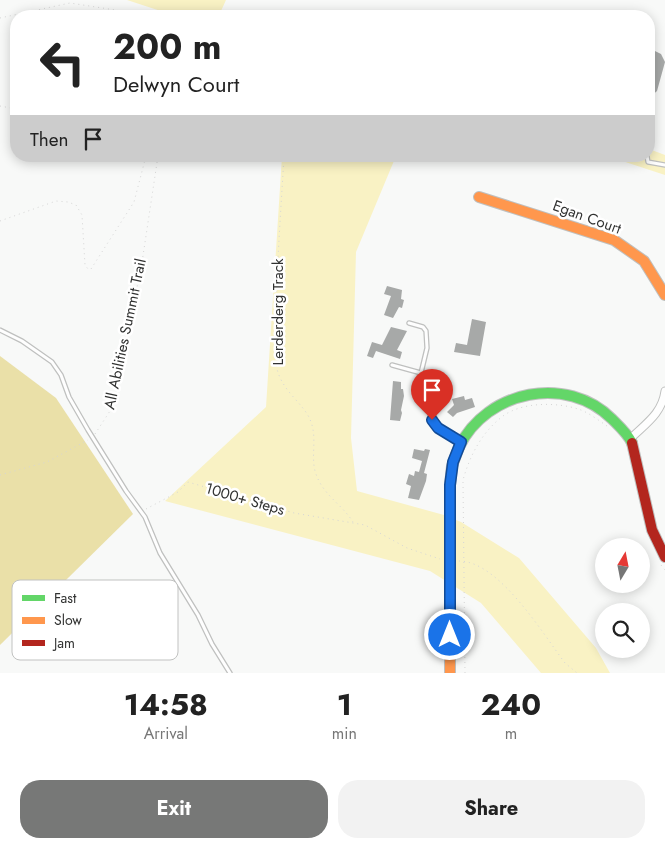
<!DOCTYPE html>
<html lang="en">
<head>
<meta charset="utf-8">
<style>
	:root { --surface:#fff; --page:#f2f2f2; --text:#222; --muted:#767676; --accent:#777877 }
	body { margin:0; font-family:Jost,sans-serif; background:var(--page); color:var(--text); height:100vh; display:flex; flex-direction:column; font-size:19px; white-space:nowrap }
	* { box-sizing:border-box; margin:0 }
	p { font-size:16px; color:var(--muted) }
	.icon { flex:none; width:28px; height:28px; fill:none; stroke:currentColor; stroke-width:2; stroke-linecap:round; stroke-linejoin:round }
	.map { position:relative; height:673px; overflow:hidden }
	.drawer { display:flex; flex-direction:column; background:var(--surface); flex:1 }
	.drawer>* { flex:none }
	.hud { position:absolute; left:10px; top:10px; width:645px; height:152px; border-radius:20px; box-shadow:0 2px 12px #0003; background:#fff; color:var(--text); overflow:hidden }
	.needle { width:32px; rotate:10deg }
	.buttons { position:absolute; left:595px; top:538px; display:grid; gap:10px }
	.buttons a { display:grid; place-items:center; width:55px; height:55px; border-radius:50%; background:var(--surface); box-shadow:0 2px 12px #0003; font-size:25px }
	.pin { position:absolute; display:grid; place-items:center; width:42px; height:42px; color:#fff; margin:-51px -21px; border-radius:50% 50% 50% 0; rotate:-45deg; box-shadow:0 0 5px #0007 }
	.pin .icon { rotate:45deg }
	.me { position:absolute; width:55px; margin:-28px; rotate:0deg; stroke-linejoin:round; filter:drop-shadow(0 0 4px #0008) }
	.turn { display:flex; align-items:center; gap:18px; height:105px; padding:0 20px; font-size:22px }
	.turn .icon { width:65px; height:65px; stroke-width:2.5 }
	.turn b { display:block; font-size:35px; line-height:42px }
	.then { display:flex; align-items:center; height:48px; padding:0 20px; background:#0003; gap:10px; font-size:19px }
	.eta { display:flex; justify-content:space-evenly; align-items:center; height:85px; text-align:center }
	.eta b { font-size:30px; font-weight:700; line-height:35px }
	.action { display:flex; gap:10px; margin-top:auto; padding:10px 20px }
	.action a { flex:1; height:58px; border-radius:20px; background:var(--accent); color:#fff; font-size:20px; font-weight:700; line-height:58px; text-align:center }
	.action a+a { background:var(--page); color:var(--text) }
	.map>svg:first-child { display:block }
	.green { fill:#f9f2c4 }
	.forest { fill:#eae0a8 }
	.building { fill:#a7a9a8 }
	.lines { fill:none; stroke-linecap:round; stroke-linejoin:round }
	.lane-casing { stroke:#bfc0bf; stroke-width:5.5 }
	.street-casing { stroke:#bfc0bf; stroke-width:9 }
	.fast-casing { stroke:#bfc0bf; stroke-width:12 }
	.slow-casing { stroke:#bfc0bf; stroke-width:12 }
	.jam-casing { stroke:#bfc0bf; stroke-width:12 }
	.path { stroke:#d6d6d6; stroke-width:1; stroke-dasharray:1 4; stroke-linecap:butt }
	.lane { stroke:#fefefe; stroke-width:3 }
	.street { stroke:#fefefe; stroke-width:7 }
	.fast { stroke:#63d668; stroke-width:10 }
	.slow { stroke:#ff974d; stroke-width:10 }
	.jam { stroke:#b3261e; stroke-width:10 }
	.route-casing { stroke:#114b97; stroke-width:12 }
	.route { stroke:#1a73e8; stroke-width:9 }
	.labels { text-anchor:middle; stroke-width:5; stroke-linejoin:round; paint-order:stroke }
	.street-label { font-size:15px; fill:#313231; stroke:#fff }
	.key { fill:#fff; stroke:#c1c2c1; stroke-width:1 }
	.key-label { font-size:14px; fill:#313231 }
</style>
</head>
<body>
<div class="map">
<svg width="665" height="673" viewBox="0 0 665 673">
	<rect width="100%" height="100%" fill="#f8f9f8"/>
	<path class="green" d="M127 0H226L221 11 236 16H176Z
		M649 149 665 155V175L607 156H649Z
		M282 156H396L356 252 351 438 357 491 444 515 461 522 519 558 596 648 610 673H541L481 603 430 571 165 501 266 407Z"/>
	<path class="forest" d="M0 356 56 398 133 514 0 645Z"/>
	<path class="building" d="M649 48 661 54 665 62 657 91 649 98Z
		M387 286 402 290 401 299 404 300 402 308 399 307 393 318 384 315 391 296 384 294Z
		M472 319 486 322 480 356 454 352 456 343 467 345Z
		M391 327 407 331 397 350 402 352 400 359 376 351 373 358 367 356 372 342 382 345Z
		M393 381 401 382V389H403L404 396 401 410 402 413 400 421 390 420Z
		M464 396 465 400 472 398 475 407 457 413 453 417 447 412 454 405 452 399Z
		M414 449 424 451 425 449 430 450 424 473 427 474 426 481 419 500 408 498 411 486 406 484 409 474 414 476 415 471 419 472 422 461 412 458Z"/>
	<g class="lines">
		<g class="lane-casing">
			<path id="lane" d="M649 148 651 112
				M647 156 648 162 665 165
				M409 323 423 327 426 331 427 348 421 373 429 376
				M0 330 22 341 52 362 61 375 69 397 88 430 126 491 145 517 160 553 198 615 212 644 230 673
				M392 365 421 373"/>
		</g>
		<g class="street-casing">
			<path id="street" d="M429 376C430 409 426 428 461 442
				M630 439C645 424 662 414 665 391"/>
		</g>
		<g class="fast-casing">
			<path id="fast" d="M459 447C487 390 567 374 612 419 619 426 628 434 632 443"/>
		</g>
		<g class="slow-casing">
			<path id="slow" d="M479 197 614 240 644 261 665 295
				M450 673V485L452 466 459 447"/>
		</g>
		<g class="jam-casing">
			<path id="jam" d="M632 443 652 530 665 557"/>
		</g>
		<path class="path" d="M0 18 70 3 154 16
			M0 106 16 109
			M284 156C281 209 277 262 276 316 275 332 272 353 277 369 283 393 305 404 311 422 317 438 311 455 315 471 322 495 341 503 353 522
			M0 221 56 201 68 202 76 205 82 215 85 265 88 269H91L134 202 146 156
			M95 434 110 411 141 269 158 156
			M0 475 47 462 88 440
			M146 509 178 492 188 482 294 513 365 525 407 548 440 559
			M459 561C499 561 543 634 565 663L577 673
			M661 565 665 570
			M465 673 463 480C470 455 482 432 503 416 522 402 556 402 578 409 588 412 598 420 607 426"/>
		<use href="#lane" class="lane"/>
		<use href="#street" class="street"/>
		<use href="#fast" class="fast"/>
		<use href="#slow" class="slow"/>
		<use href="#jam" class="jam"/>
	</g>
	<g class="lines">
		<g class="route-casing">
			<path id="route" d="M432 420 438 428 461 442 453 462 450 485V635"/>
		</g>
		<use href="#route" class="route"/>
	</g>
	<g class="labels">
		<g class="street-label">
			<text transform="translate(587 217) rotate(20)" y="5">Egan Court</text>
			<text transform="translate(278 312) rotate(-90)" y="5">Lerderderg Track</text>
			<text transform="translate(125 334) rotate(-78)" y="5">All Abilities Summit Trail</text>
			<text transform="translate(245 499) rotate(16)" y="5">1000+ Steps</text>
		</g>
	</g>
	<rect x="12" y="580" width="166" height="80" rx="8" class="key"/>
	<rect x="22" y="595" width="23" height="6" fill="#63d668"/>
	<rect x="22" y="617" width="23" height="7" fill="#ff974d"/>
	<rect x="22" y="640" width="23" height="6" fill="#b3261e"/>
	<g class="key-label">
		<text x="54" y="603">Fast</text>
		<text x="54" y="625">Slow</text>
		<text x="54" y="648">Jam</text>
	</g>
</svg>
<div class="buttons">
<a><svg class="needle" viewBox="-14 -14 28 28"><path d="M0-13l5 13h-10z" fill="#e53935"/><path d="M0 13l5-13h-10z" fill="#767676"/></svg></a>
<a><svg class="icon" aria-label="search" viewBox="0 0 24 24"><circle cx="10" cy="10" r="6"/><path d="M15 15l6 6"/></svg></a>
</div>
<div class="pin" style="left:432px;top:420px;background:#d93025"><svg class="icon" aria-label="arrive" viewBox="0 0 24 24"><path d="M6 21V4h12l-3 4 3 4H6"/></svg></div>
<svg class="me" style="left:450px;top:635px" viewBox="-20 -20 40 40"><circle r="17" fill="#1a73e8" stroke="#fff" stroke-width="3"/><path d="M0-11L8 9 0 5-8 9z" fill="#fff"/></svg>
<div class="hud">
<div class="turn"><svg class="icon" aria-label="left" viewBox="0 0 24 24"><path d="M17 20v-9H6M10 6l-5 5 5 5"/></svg><div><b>200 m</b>Delwyn Court</div></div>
<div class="then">Then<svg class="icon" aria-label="arrive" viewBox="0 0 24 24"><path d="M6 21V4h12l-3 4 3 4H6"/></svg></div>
</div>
</div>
<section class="drawer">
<div class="eta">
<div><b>14:58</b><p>Arrival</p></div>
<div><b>1</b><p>min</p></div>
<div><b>240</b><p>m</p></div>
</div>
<div class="action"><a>Exit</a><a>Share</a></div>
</section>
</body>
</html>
